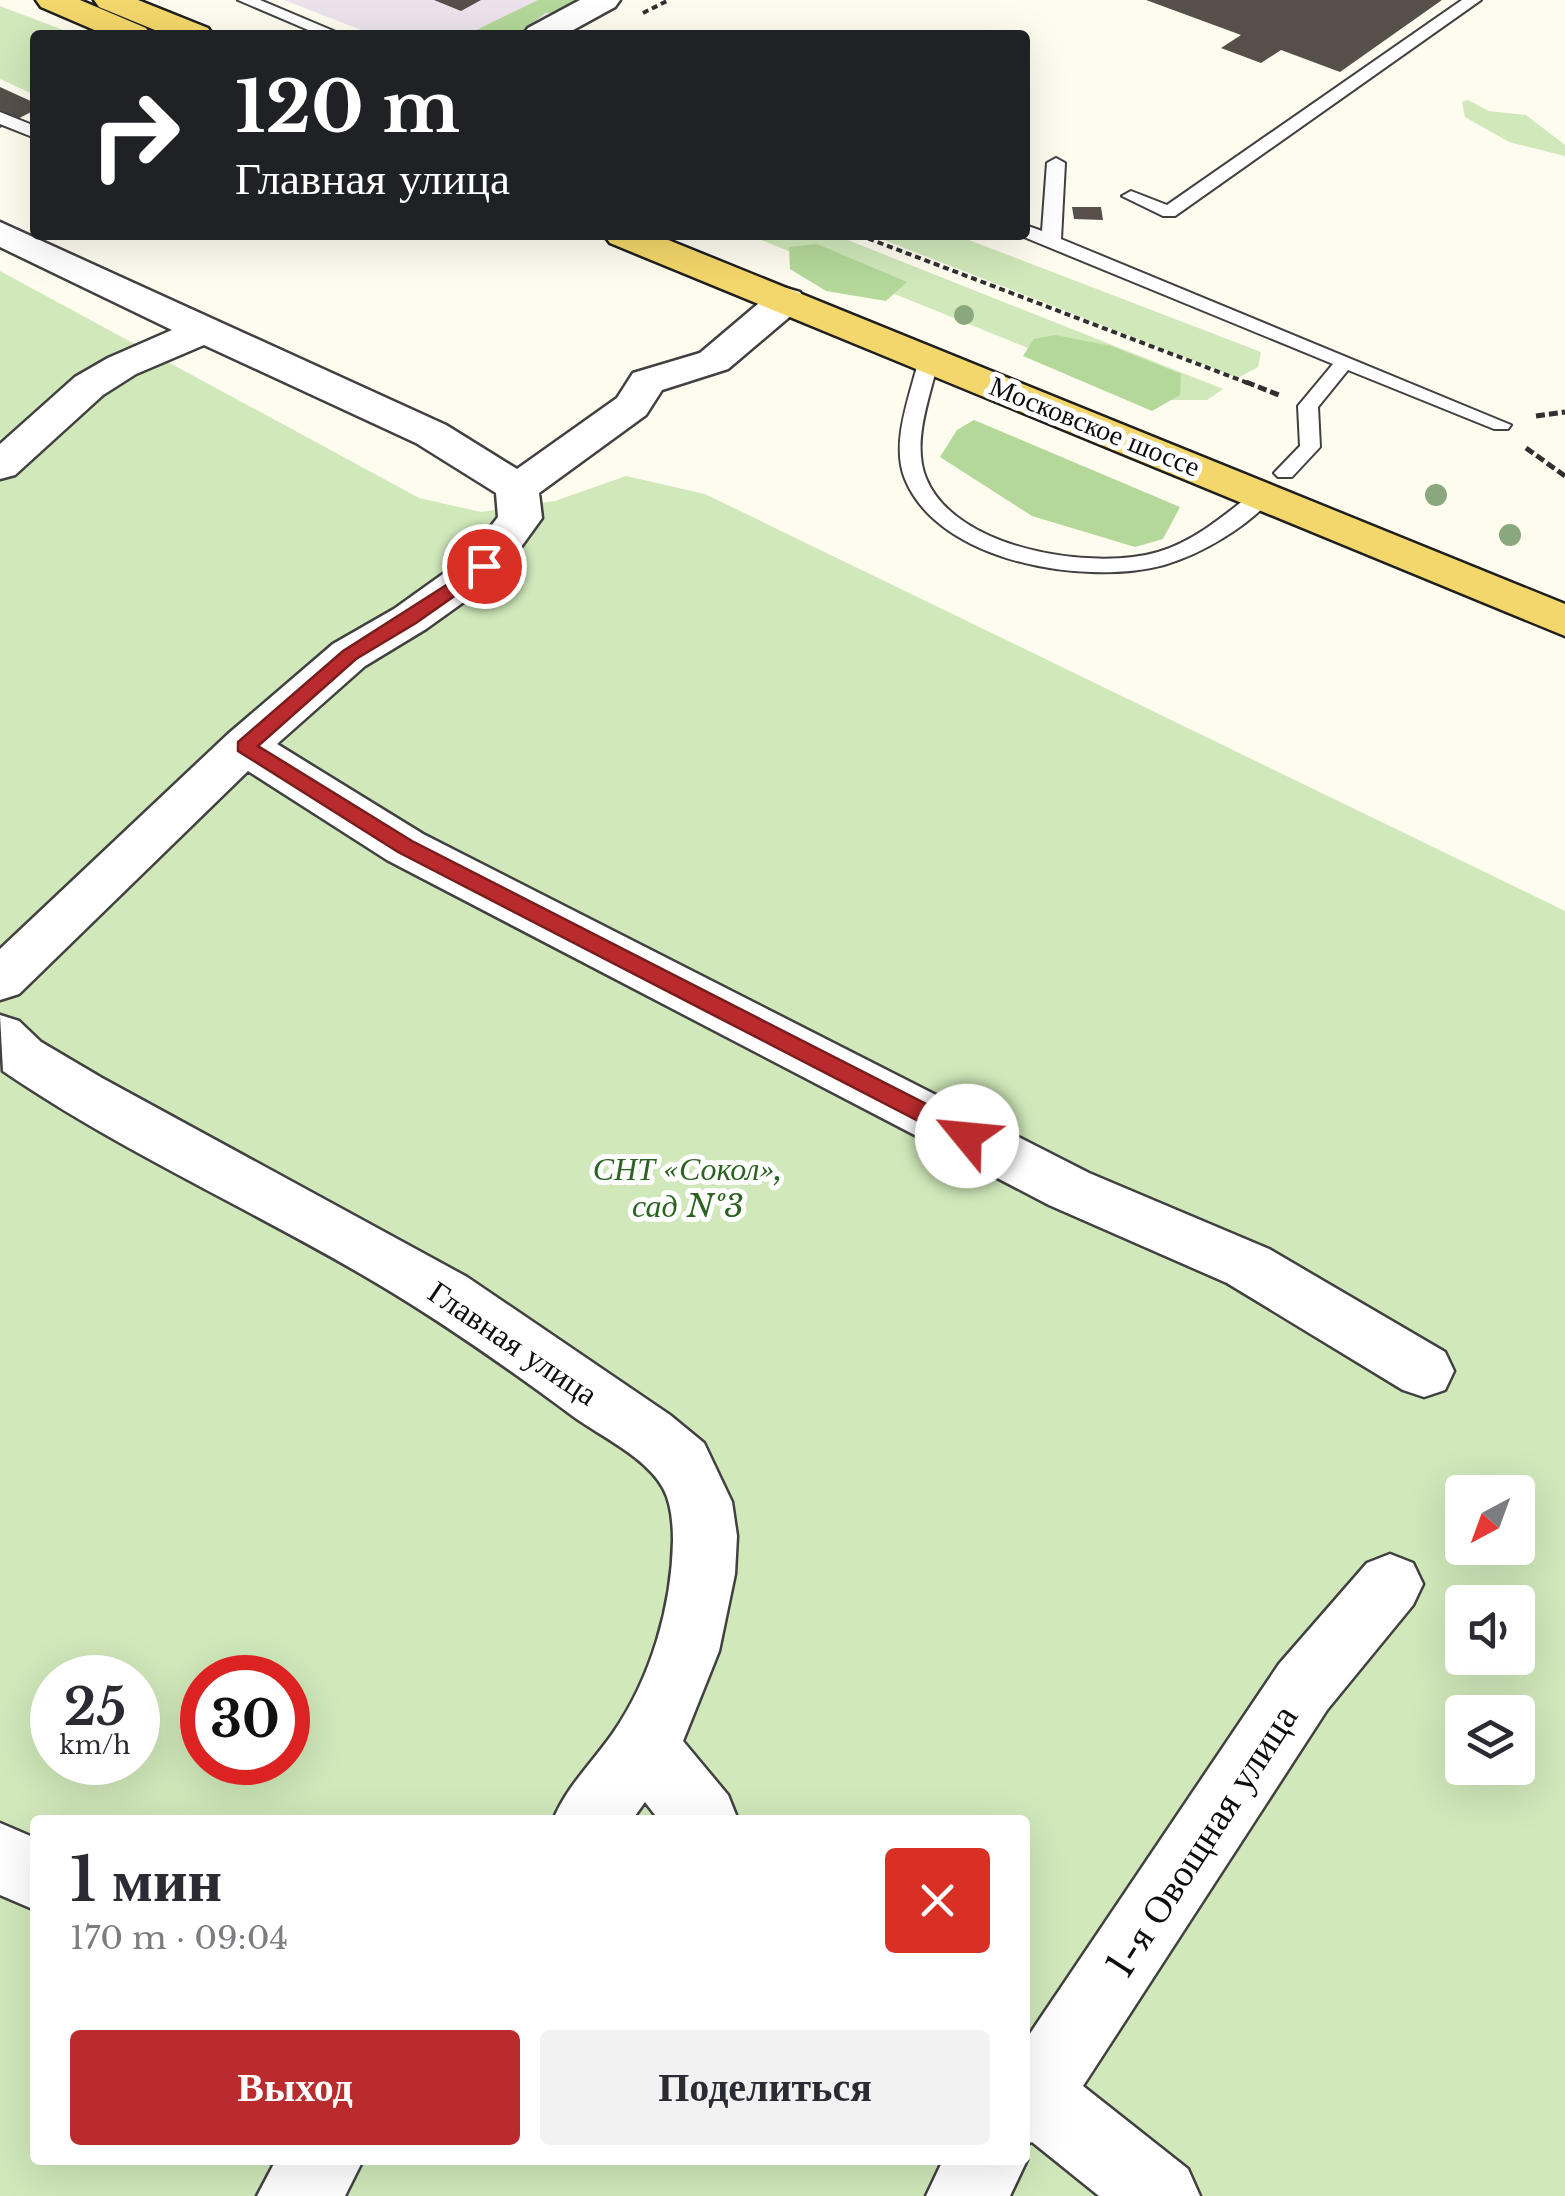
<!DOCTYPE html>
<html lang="ru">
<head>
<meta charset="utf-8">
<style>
	:root { --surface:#fff; --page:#f2f2f3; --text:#2b2b33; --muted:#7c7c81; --accent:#b92b2c }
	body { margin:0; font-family:"Libre Baskerville",serif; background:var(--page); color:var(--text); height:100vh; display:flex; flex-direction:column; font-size:38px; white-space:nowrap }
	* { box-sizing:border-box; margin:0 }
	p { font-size:32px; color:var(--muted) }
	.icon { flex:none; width:55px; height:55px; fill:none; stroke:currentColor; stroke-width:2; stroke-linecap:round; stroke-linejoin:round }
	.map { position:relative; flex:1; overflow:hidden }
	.panel { position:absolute; left:30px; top:1815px; width:1000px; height:350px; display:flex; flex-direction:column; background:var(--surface); border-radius:10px; box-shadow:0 10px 40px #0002 }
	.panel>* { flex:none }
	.guide { position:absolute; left:30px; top:30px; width:1000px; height:210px; border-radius:10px; box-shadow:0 10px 40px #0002; background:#202124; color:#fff; overflow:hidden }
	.needle { width:65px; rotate:221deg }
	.controls { position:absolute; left:1445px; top:1475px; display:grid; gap:20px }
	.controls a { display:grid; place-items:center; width:90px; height:90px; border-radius:10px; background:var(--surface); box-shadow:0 10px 40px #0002; font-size:50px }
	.speed { position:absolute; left:30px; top:1655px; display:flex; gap:20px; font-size:50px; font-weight:700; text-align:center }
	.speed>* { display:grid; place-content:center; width:130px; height:130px; border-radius:50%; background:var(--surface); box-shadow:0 10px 40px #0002; line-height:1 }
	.speed small { font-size:25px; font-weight:400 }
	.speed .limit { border:15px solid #d22; background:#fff; color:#111 }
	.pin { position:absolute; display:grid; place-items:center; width:85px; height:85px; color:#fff; margin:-42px; border:5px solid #fff; border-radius:50%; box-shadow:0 2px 10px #0007 }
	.me { position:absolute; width:110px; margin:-55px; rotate:298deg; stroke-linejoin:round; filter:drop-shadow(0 0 8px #0008) }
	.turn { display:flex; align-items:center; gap:35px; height:210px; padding:0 40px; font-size:45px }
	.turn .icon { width:130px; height:130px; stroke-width:2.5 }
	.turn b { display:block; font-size:70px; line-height:85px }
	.round { display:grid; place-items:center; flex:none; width:105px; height:105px; border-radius:10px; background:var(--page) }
	.overview { display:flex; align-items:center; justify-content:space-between; height:170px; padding:0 40px }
	h1 { font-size:60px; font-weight:800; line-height:75px }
	.primary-button { display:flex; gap:20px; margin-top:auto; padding:20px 40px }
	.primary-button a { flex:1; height:115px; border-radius:10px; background:var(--accent); color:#fff; font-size:40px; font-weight:800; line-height:115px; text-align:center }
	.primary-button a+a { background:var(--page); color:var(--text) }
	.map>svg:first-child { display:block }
	.industrial { fill:#ebe2ec }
	.green { fill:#d0e8ba; fill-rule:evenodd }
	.forest { fill:#b3d89a }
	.building { fill:#564f4a }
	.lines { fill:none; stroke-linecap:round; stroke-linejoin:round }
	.service-casing { stroke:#414141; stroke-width:4 }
	.minor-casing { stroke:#414141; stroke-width:5 }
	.tertiary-casing { stroke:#414141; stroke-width:5 }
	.primary-casing { stroke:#1f1f1f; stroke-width:5 }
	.path-far1 { stroke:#303030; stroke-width:4; stroke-dasharray:6 4; stroke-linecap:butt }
	.path { stroke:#303030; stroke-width:5; stroke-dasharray:9 4; stroke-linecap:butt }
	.service { fill:#fff; fill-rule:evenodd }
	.minor { fill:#fff; fill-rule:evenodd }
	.tertiary { fill:#fff; fill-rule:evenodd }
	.primary { fill:#f3d76a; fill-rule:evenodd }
	.tree { fill:#8aa87d }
	.route { fill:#b92b2c; stroke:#781c1d; stroke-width:2.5 }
	.labels { text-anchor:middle; stroke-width:10; stroke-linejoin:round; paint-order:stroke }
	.far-street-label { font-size:28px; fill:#0e0e0e; stroke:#fff }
	.park-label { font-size:32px; font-style:italic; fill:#2b6320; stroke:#fff }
	.street-label { font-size:32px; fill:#0e0e0e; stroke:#fff }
	.near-street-label { font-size:38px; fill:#0e0e0e; stroke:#fff }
</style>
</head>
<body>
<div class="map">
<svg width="1565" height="2196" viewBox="0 0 1565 2196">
	<rect width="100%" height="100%" fill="#fefcef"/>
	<path class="industrial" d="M284 0H577L511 35H374Z"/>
	<path class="green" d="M0 6 76 35H35V95L0 79Z
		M1468 100 1489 111 1526 115 1565 145V156L1509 142 1465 117 1462 102Z
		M749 235H835L1223 389 1207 400H1156Z
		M871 235H956L1261 352 1258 367 1238 378Z
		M0 271 419 498 481 512 555 501 626 476 705 494 1565 911V2196H0ZM1462 1492H1518V1548H1462ZM1462 1602H1518V1658H1462ZM52 1678H138V1762H52ZM202 1678H288V1762H202ZM1462 1712H1518V1768H1462ZM35 1820H1025V2160H35Z"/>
	<path class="forest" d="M538 0H591L584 13H545L518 35H466Z
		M817 244 907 282 886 301 826 291 790 269 789 247Z
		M1055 335 1111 346 1181 374 1180 395 1152 411 1023 356 1034 339Z
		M974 420 1180 507 1163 539 1135 547 1032 516 940 457 957 430Z"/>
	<path class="building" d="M434 0H481L461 11Z
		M1146 0H1442L1340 72 1281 50 1261 63 1221 48 1241 35Z
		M0 87 35 103V110L0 128Z
		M1072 207H1101L1103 220 1074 219Z"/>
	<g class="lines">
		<g class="service-casing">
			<path id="service" d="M238 0H260L343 35H320Z
				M1462 0H1481L1175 216H1163L1122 196 1131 191 1167 205Z
				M0 112 35 126V138L0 124Z
				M1056 158 1065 163 1061 239 1511 425 1508 429H1494L1348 370 1318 407 1320 447 1292 477H1278L1274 473 1300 446 1298 406 1333 364 1019 235H1025V225L1042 231 1047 163Z
				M929 352 939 358C931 394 911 442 926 478 955 550 1093 571 1158 552 1195 541 1226 514 1255 491H1271L1274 496C1249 526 1202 554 1164 565 1086 586 939 563 905 479 890 442 911 394 919 358Z"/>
		</g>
		<g class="minor-casing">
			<path id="minor" d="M0 222 446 425 517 469 617 398 633 373 700 353 772 292 786 288 800 292 805 300 800 308 728 369 662 390 646 415 539 493 542 518 500 576 426 629 365 666 277 744 423 834 1089 1173 1269 1249 1445 1352 1454 1371 1445 1390 1424 1397 1403 1390 1227 1283 1049 1205 387 860 248 771 19 994 0 1000V949L228 734 333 644 394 609 468 556 498 517 496 493 416 443 204 345 136 374 103 395 15 475 0 479V444L75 377 108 358 172 330 0 247Z
				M0 1015 19 1021 41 1042 102 1078 467 1277 670 1415 704 1443 732 1502 737 1536 735 1574 719 1651 683 1741 728 1795 738 1820H659L645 1802 632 1820H553C567 1786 592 1763 613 1733 651 1678 672 1606 673 1540 673 1523 671 1502 663 1488 646 1457 602 1437 574 1417 509 1369 443 1322 373 1281 251 1209 120 1151 3 1071Z
				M1390 1554 1413 1563 1423 1584 1413 1605 1327 1710 1083 2086 1188 2169 1200 2196H1099L1032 2142 1025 2145V2041L1279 1664 1367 1563Z
				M0 1823 35 1838V1910L0 1895Z
				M1025 2154 1027 2160 1010 2196H926L943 2160H1025Z
				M276 2160H363L345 2196H257Z"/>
		</g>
		<g class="tertiary-casing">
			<path id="tertiary" d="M580 0H620L615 7 564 35H523L528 28Z"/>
		</g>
		<g class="primary-casing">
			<path id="primary" d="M36 0H80L146 28 151 35H106L41 7Z
				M94 0H138L208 28 213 35H167L99 7Z
				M604 235H656L1565 604V636L610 243Z"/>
		</g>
		<path class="path-far1" d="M643 13 669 0
			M859 235 1253 385"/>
		<path class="path" d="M1246 382 1279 395
			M1536 416 1565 412
			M1526 448 1565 476"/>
		<use href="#service" class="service"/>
		<use href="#minor" class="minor"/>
		<use href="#tertiary" class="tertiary"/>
		<use href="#primary" class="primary"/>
	</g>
	<g class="tree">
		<circle cx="964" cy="315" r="10"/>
		<circle cx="1436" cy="495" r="11"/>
		<circle cx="1510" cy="535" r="11"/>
	</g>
	<path class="route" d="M484 561 490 562V571L416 623 356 659 258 746 412 841 975 1129 978 1136 975 1142H959L398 852 238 751V742L343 651Z"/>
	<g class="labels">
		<g class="far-street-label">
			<text transform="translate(1095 426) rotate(22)" y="10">Московское шоссе</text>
		</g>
		<g class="park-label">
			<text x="688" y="1180">СНТ «Сокол»,<tspan x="688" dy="37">сад №3</tspan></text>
		</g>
		<g class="street-label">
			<text transform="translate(513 1343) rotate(34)" y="11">Главная улица</text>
		</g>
		<g class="near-street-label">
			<text transform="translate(1202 1841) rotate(-57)" y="13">1-я Овощная улица</text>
		</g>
	</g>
</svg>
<div class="controls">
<a><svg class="needle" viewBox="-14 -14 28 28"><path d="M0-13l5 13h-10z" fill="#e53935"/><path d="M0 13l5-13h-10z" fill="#7c7c81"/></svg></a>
<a><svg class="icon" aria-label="sound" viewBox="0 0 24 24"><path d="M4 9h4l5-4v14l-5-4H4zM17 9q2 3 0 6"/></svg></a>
<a><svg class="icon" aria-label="layers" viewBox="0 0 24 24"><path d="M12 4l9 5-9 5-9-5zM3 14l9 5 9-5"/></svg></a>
</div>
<div class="speed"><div>25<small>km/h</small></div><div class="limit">30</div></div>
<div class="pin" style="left:484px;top:566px;background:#d93025"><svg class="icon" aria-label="arrive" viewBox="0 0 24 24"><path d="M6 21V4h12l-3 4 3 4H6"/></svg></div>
<svg class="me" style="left:967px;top:1136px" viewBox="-20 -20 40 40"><circle r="19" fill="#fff"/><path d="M0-13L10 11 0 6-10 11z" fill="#b92b2c"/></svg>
<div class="guide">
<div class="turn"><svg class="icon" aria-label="right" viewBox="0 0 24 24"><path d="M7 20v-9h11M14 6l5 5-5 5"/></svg><div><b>120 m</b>Главная улица</div></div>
</div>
<section class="panel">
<div class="overview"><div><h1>1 мин</h1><p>170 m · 09:04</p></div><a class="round" style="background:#d93025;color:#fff"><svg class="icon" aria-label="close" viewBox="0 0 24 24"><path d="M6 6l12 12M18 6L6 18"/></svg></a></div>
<div class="primary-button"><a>Выход</a><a>Поделиться</a></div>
</section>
</div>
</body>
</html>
